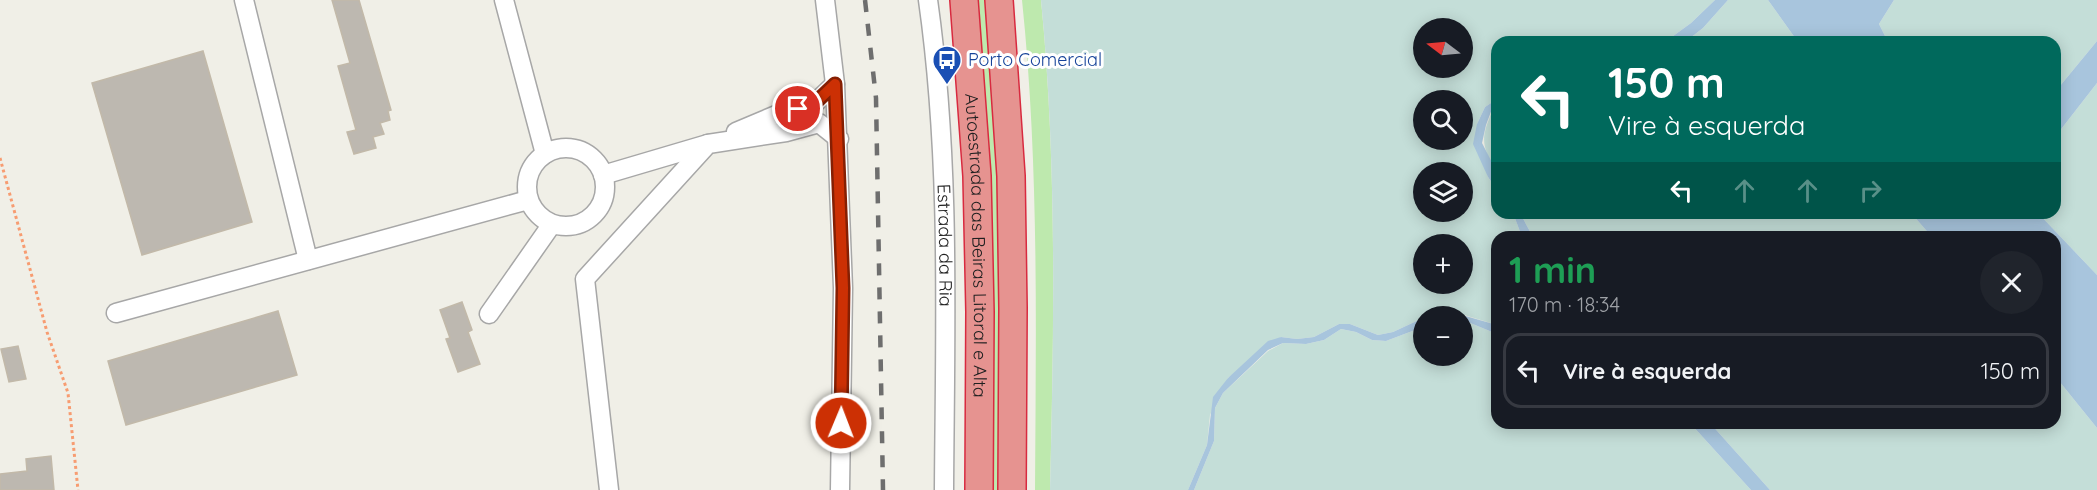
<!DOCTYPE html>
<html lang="pt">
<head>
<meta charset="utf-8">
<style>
	:root { --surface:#171b24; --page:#20242c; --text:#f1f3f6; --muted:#9ea1a6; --line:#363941 }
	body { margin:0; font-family:Quicksand,sans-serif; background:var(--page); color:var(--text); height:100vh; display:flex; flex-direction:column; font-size:22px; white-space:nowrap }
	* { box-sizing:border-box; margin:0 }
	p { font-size:20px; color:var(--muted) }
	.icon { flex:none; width:33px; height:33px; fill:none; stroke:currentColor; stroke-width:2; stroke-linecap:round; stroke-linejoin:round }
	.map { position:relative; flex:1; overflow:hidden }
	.panel { position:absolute; left:1491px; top:231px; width:570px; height:198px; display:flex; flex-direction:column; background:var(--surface); border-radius:18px; box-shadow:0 3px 15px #0003 }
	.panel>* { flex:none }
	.guide { position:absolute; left:1491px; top:36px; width:570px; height:183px; border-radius:18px; box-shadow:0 3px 15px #0003; background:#00695c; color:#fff; overflow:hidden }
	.needle { width:39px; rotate:286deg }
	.buttons { position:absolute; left:1413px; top:18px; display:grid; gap:12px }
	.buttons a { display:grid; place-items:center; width:60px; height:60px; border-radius:50%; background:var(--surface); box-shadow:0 3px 15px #0003; font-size:30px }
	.pin { position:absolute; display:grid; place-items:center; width:51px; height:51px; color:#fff; margin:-26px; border:3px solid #fff; border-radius:50%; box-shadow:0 2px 6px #0007 }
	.me { position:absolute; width:66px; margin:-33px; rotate:1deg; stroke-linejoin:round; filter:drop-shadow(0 0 4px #0008) }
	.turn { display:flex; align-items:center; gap:21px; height:126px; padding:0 18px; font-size:27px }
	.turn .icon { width:78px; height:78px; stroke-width:2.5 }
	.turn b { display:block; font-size:42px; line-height:51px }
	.lanes { display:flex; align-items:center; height:57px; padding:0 18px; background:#0003; justify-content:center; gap:30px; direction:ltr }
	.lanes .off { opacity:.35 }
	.round { display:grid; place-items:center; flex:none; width:63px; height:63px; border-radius:32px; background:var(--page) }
	.headline { display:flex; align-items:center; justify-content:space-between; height:102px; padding:0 18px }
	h1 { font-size:36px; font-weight:700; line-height:45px; color:#1e9e55 }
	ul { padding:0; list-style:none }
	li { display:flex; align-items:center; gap:18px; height:75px; margin:0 12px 9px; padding:0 6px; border:3px solid var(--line); border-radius:18px }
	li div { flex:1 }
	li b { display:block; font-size:22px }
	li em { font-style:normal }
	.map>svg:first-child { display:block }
	.grass { fill:#bee9ae }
	.wetland { fill:#c4ded8; fill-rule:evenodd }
	.water { fill:#a8c5dd }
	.building { fill:#bdb8b0; stroke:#c2b9a9; stroke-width:1.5 }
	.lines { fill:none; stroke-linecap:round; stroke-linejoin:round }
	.minor-casing { stroke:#a7a7a7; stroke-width:21 }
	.highway-casing { stroke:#d82a3f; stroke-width:30 }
	.path { stroke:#f79c71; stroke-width:3; stroke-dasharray:3 3; stroke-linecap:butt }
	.minor { stroke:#fff; stroke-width:18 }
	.highway { stroke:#e69390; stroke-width:27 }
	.rail { stroke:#6e6e6e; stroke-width:4.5; stroke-dasharray:12 12; stroke-linecap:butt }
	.route-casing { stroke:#851f03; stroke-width:15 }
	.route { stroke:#cc3004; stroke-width:10 }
	.labels { text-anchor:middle; stroke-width:6; stroke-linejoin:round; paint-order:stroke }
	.transit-label { font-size:18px; fill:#164399; stroke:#fff; text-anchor:start }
	.street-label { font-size:18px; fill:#202020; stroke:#fff }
</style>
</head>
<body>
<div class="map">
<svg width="2097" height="490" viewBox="0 0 2097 490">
	<rect width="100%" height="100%" fill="#f0efe7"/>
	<path class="grass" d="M972 0H987C1004 163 1001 327 1001 490H987Z
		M1022 0H1041C1057 162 1054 327 1050 490H1035C1036 327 1039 163 1022 0Z"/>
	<path class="wetland" d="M1041 0H1715L1691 23 1665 42H1497V99L1485 107 1477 124 1488 177 1497 190V213H1513L1522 237H1497V325L1461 314 1424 316 1423 318 1393 332 1378 335 1350 324H1339L1314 337 1297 339 1281 337 1228 378 1210 415 1207 445 1188 490H1050C1054 327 1057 162 1041 0ZM1424 28H1462V68H1424ZM1424 100H1462V140H1424ZM1424 172H1462V212H1424ZM1424 244H1462V284H1424Z
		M1728 0H1768L1798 42H1685L1703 28Z
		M1894 0H2097V41L2055 92V42H1888L1879 24Z
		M2097 83V275L2038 213H2055V137Z
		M1497 107V172C1480 144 1481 138 1493 109Z
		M1520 213H1911L1932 237H1533Z
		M1463 320 1497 334V423H1690L1751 490H1194L1214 441 1215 408 1223 393 1268 351 1283 343 1306 344 1324 340 1341 329 1356 332 1372 340 1386 341 1423 327 1424 356H1462Z
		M2055 376 2097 428V490H1770L1710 423H2055Z"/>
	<path class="water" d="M1715 0H1728L1703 28 1685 42H1665L1691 23Z
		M1768 0H1894L1879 24 1888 42H1798Z
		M2097 41V83L2055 137V92Z
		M1497 99V107L1492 109 1486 125 1482 143 1497 172V190L1488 177 1473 144 1477 124 1485 107Z
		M1513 213H1520L1533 237H1522Z
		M1911 213H2038L2097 275V428L2055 376V237H1932Z
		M1448 311 1497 325V334L1463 320 1462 316H1428Z
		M1423 318V327L1386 341 1372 340 1356 332 1341 329 1324 340 1306 344 1283 343 1268 350 1223 393 1215 408 1214 441 1194 490H1188L1207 445 1213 397 1228 378 1268 341 1281 337 1297 339 1314 337 1339 324H1350L1378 335 1393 332Z
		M1690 423H1710L1770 490H1751Z"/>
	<path class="building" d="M332 0H359L391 110 388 111 390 120 380 123 384 134 373 137 376 148 354 154 347 132 356 130 338 66 350 63Z
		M203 51 252 222 142 255 92 83Z
		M462 302 472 330 468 332 480 364 458 372 446 339 450 338 440 310Z
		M278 311 297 375 126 425 108 361Z
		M18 346 26 379 9 382 1 349Z
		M51 456 54 490H0V474L27 471 26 459Z"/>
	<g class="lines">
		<g class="minor-casing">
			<g id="minor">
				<path d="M244 0 308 260"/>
				<path d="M504 0 545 154"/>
				<path d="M825 0 835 84 843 288 840 490"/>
				<path id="s1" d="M928 0C951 162 945 327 944 490"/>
				<path d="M736 132 781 113 814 104 835 84"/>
				<circle cx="566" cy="187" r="39"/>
				<path d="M603 175 708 144"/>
				<path d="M116 313 528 200"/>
				<path d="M489 314 552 224"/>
				<path d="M609 490 585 279 708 144 786 132 819 123 839 139"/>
			</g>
		</g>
		<g class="highway-casing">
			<g id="highway">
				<path id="s2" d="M964 0 977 176 980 312 979 490"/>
				<path d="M999 0 1011 176 1013 308 1012 490"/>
			</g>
		</g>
		<path class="path" d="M0 158 47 332 68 393 78 490"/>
		<use href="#minor" class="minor"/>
		<use href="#highway" class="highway"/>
		<path class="rail" d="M865 0 876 98 883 490"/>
	</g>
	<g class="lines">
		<g class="route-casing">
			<path id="route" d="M798 109 814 104 835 84 843 288 841 423"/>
		</g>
		<use href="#route" class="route"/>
	</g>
	<defs>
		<g id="bus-pin" transform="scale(1.5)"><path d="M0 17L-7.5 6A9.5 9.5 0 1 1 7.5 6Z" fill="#1a4fb4" stroke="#fff"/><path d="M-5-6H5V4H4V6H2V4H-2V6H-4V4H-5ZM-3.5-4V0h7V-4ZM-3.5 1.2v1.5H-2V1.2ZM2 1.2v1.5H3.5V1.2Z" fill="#fff"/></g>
	</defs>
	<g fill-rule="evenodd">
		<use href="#bus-pin" x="947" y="60"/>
	</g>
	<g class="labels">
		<g class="transit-label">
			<text x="968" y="66">Porto Comercial</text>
		</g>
		<g class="street-label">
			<text dy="6" stroke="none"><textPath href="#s1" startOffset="246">Estrada da Ria</textPath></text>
			<text dy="6" stroke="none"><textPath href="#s2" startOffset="246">Autoestrada das Beiras Litoral e Alta</textPath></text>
		</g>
	</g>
</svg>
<div class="buttons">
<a><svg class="needle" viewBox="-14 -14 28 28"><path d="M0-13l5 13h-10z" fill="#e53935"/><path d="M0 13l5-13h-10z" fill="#9ea1a6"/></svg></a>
<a><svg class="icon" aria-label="search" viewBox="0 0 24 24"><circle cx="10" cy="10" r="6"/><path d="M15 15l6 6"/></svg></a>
<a><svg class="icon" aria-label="layers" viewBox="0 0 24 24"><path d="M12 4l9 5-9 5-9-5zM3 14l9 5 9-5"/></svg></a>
<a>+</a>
<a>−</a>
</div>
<div class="pin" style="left:798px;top:109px;background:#d93025"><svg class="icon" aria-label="arrive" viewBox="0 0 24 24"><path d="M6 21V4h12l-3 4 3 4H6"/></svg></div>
<svg class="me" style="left:841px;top:423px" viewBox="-20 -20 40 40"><circle r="17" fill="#cc3004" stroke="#fff" stroke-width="3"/><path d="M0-11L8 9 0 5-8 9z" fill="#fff"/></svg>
<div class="guide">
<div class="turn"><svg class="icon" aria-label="left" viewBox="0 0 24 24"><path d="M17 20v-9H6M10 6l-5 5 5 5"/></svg><div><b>150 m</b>Vire à esquerda</div></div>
<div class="lanes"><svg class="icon" aria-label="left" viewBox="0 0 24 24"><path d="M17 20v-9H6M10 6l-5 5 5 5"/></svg><svg class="icon off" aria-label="ahead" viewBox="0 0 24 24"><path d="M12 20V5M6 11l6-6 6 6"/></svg><svg class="icon off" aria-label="ahead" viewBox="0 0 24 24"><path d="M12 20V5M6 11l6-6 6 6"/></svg><svg class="icon off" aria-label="right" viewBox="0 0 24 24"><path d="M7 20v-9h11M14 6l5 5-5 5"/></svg></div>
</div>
<section class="panel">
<div class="headline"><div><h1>1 min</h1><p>170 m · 18:34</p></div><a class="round"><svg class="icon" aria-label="close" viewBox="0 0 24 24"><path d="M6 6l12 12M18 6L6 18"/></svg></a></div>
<ul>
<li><svg class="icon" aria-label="left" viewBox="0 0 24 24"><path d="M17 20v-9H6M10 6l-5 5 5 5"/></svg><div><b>Vire à esquerda</b></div><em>150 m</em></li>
</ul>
</section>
</div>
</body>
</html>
